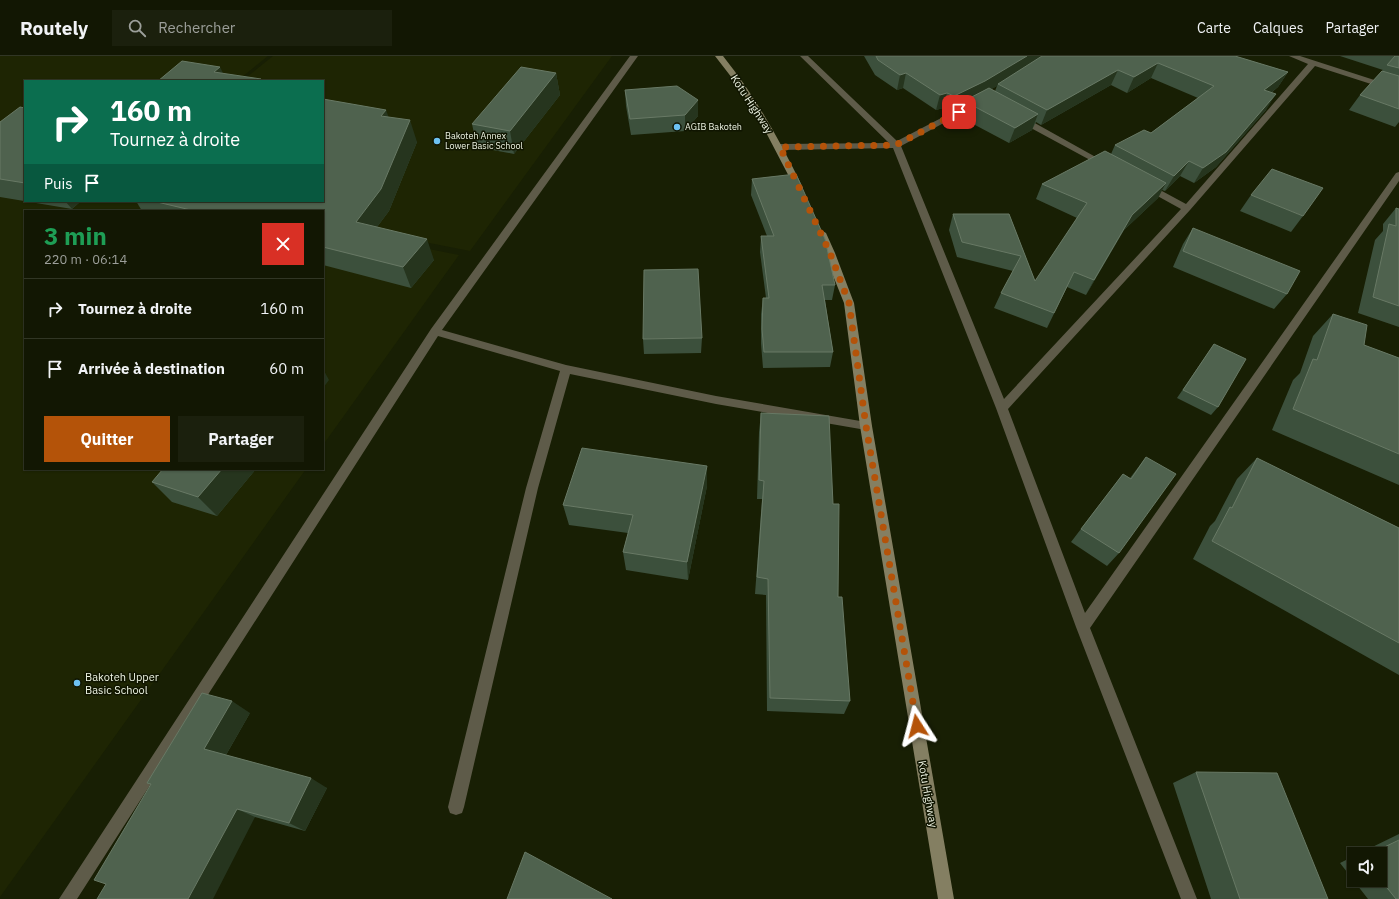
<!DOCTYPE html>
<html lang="fr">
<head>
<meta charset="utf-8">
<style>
	:root { --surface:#121703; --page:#1b200d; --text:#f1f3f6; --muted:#9c9f9a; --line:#313625; --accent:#b45309 }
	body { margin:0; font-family:"IBM Plex Sans",sans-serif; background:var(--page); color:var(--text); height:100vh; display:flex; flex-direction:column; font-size:15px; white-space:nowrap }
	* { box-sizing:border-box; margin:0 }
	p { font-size:13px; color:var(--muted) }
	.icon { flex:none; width:22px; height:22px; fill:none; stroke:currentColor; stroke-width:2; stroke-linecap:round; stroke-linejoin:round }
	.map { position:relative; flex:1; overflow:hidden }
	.panel { position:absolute; left:24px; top:154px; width:300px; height:260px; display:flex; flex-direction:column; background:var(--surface); border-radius:0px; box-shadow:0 1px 3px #0004,0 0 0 1px var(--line) }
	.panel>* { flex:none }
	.guide { position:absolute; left:24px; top:24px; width:300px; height:122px; border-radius:0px; box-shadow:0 1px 3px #0004,0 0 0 1px var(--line); background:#0b6e4f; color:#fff; overflow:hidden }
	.buttons { position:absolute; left:1347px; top:791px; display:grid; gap:8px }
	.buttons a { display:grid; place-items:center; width:40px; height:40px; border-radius:0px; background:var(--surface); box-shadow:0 1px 3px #0004,0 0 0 1px var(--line); font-size:20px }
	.pin { position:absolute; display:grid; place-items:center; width:34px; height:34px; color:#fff; margin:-17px; border-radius:8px; box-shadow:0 2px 6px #0006 }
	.me { position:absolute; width:44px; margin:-22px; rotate:351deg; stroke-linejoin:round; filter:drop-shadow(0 0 3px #0008) }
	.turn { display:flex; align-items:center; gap:14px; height:84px; padding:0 20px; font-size:18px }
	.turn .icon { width:52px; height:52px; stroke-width:2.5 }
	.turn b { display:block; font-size:28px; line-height:34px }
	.then { display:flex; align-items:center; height:38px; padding:0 20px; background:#0003; gap:8px; font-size:15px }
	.round { display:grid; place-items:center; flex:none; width:42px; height:42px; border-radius:0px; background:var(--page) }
	.overview { display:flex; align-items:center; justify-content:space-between; height:68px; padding:0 20px }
	h1 { font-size:24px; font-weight:800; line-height:30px; color:#1e9e55 }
	.cta { display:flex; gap:8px; margin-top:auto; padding:8px 20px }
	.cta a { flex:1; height:46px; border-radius:0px; background:var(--accent); color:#fff; font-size:16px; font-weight:800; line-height:46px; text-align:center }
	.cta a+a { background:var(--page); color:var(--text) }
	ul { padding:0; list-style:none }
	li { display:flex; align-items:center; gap:12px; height:60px; padding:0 20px; border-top:1px solid var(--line) }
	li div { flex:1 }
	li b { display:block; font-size:15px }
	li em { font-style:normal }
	header { display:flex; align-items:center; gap:24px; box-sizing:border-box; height:56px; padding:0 20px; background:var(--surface); border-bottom:1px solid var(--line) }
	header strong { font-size:19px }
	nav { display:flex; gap:22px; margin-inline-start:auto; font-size:14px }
	.search { width:280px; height:36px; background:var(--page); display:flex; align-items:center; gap:10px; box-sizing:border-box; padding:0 14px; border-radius:0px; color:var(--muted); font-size:15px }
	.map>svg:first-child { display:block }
	.built { fill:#1e2503 }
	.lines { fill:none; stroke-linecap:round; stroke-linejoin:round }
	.street { fill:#5e5b49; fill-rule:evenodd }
	.secondary { fill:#847f62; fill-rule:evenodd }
	.wall { fill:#3c503c; fill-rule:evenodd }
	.shaded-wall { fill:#26351e }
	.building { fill:#4f624e; stroke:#687965 }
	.route { stroke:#b45309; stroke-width:7; stroke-dasharray:0 12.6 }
	.poi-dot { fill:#6dc2f3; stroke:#101500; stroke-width:1.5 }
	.labels { text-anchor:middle; stroke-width:3; stroke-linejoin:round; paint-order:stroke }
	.far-poi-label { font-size:9px; fill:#eef4e3; stroke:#101500; text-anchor:start }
	.street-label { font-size:11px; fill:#eef4e3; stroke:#101500 }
	.poi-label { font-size:11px; fill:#eef4e3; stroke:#101500; text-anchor:start }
</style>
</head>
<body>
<header>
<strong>Routely</strong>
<div class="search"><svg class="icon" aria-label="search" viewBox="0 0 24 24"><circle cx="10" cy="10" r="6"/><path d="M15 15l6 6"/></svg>Rechercher</div>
<nav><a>Carte</a><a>Calques</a><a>Partager</a></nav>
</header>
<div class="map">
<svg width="1399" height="843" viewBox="0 0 1399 843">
	<rect width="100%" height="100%" fill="#181f04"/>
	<path class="built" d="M0 0H268L237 25H25V103L0 99Z
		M273 0H612L470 195 323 166V25H242Z
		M0 107 25 145H190L240 155H25V413H306L0 841Z
		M323 172 459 199 323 389Z"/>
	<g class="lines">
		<path class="street" d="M630 0H638L442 274 566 309 716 340 866 366 870 367 872 370 870 373 866 374 716 348 570 318 538 432 464 751 462 757 456 759 450 757 448 751 526 432 560 315 438 280 77 843H59L431 273Z
			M800 0H808L897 85 972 46H978L979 48 901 90 1004 343 1181 153 1143 132 1142 130 1143 128H1149L1186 148 1308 8 1289 0H1300L1399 32V37L1315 10 1190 154 1008 353 1085 557 1396 117 1399 116V125L1090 572 1197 843H1181L1076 571 996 352 893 92 780 94 776 91 780 88 889 87Z
			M1018 61H1024L1110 109 1109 111H1103L1018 65Z"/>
		<path class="secondary" d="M715 0H723C756 41 780 85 803 132L802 134 799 135 795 132 759 63 739 31Z
			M821 174 826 177 835 197 854 247 872 370 954 843H938L860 370 844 247 816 177Z"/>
	</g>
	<path class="wall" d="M864 0H1235L1288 16 1278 31 1271 37 1266 54 1216 111 1194 127 1180 120 1165 135 1162 134 1158 142 1124 174 1086 239 1067 231 1047 272 994 252 1001 237 1013 215 957 201 949 174 953 158H1009L1035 225 1077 162 1036 143 1042 128 1111 98 1115 89 1151 77 1198 42 1151 22 1127 37 1111 29 1041 69 1036 66 1032 74 1009 87 960 61 963 49 950 56 943 52 936 54 903 32 897 34 875 19ZM997 30 995 35 991 33Z
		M1340 0H1399V66L1395 71 1349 54 1360 39 1383 14Z
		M556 17 560 39 514 98 477 91 472 68Z
		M625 34 698 60 685 75 631 79 626 50Z
		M25 52V145H81L72 153 0 141V66Z
		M389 61 417 86 389 155 377 171 434 204 411 232 323 209V155H142L136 145H323Z
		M752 123 835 229 832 244H825L833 296 830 311 763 312 761 288V258L763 242H766L760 196 761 180H767L751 139Z
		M1251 139 1303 160 1291 176 1240 155Z
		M1396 152 1399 153V271L1358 257 1375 184 1383 175V168Z
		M1193 172 1287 238 1274 253 1173 211 1183 188Z
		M1333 258 1364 289 1399 302V429L1272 374 1293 324 1300 317 1313 280Z
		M702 282 701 297 644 298 643 283Z
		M1214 288 1218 351 1211 359 1177 342Z
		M761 357 833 448 838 541 850 645 844 658 767 655 766 539 755 538 762 443H757L759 376Z
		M1146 401 1119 497 1107 510 1071 486 1123 418 1130 422Z
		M1257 402 1399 472V619L1193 503 1210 470 1215 465 1237 423Z
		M256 413 217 460 172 446 152 426Z
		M707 430 688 524 626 514 623 496 628 477 569 469 563 449Z
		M250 657 226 699 327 732 305 775 255 761 106 828 151 729 147 727Z
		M1196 716 1328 843H1211L1173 727Z
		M1399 778V843H1368L1340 807 1354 800V824H1380V798H1358Z"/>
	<path class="shaded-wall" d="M1027 0H1046L998 28 997 30 980 40 964 45 963 49 950 56 954 40Z
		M1158 7 1151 22 1127 37 1134 21Z
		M220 11 227 25 214 16Z
		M1118 14 1111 29 1041 69 1047 54Z
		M1288 16 1278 31 1255 49 1264 34Z
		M556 17 560 39 514 98 510 75Z
		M906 17 903 32 897 34 900 19Z
		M947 37 943 52 936 54 940 39Z
		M1276 38 1266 54 1216 111 1194 127 1203 112Z
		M698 44V60L685 75V59Z
		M386 54 394 75 381 60Z
		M1038 58 1032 74 1009 87 1015 72Z
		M410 64 417 86 389 155 365 187 356 166Z
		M1189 105 1180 120 1165 135 1174 120Z
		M1166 127 1158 142 1124 174 1086 239 1094 224 1132 159Z
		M65 145H81L72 153Z
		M427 183 434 204 411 232 403 211Z
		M323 313 329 324 323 332Z
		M707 410V430L688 524 687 506Z
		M222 413H256L217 460 198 441Z
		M232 645 250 657 223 704 204 693Z
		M311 722 327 732 305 775 289 767Z
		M237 753 255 761 213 843H188Z"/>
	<path class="building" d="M876 0H1027L985 25 954 40 947 37 940 39 906 17 900 19 878 4Z
		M1042 0H1235L1288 16 1264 34 1276 38 1226 96 1203 112 1189 105 1174 120 1115 89 1144 74 1151 77 1214 30 1158 7 1134 21 1118 14 1047 54 998 28Z
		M1394 0H1399V12L1387 9 1395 0Z
		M182 5 220 11 214 16 261 23 258 25H158Z
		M521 11 556 17 510 75 472 68Z
		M1382 15 1399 20V53L1360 39Z
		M677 30 698 44 685 59 630 63 625 34Z
		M989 32 1038 58 1015 72 964 45Z
		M323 43 386 54 381 60 410 64 381 133 356 166 427 183 403 211 323 191V155H195L153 145H323Z
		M20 51 25 52V127L0 123V66Z
		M1105 95 1166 127 1132 159 1094 224 1074 216 1054 257 1001 237 1021 200 962 186 953 158H1009L1035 225 1087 147 1042 128Z
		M1272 113 1323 132 1303 160 1251 139Z
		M796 118 825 183 835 229H822L833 296H764L762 273 763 242H769L761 180H774L752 123Z
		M1396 152 1399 153V250L1373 241 1389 168 1396 170Z
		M1193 172 1300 215 1287 238 1183 195Z
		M698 213 702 282 643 283 644 214Z
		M1333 258 1367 269 1364 289 1399 302V398L1293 353 1313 303 1317 304Z
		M1214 288 1246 303 1218 351 1183 334Z
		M761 357 829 360 833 448H839L838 541H842L850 645 770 642 768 523 757 521 764 425 759 424Z
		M582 392 707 410 687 506 623 496 633 459 563 449Z
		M1146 401 1176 418 1119 497 1081 473 1123 418 1131 423Z
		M1257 402 1399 472V587L1212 485 1230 451 1232 452Z
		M163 413H222L198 441 152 426Z
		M202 637 232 645 204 693 311 722 289 767 237 753 188 843H97L106 828 94 824 151 728 147 727Z
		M1196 716 1277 717 1328 843H1240Z
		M1399 784V843H1396L1380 823V798H1370Z
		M525 796 612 843H507Z"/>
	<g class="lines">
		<path class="route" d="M917 670 866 370 849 247 830 197 780 91 896 89 959 56"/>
	</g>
	<g class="poi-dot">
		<circle cx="677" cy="71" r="4"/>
		<circle cx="437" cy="85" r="4"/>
		<circle cx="77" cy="627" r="4"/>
	</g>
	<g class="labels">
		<g class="far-poi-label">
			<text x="685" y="74">AGIB Bakoteh</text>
			<text x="445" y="83">Bakoteh Annex<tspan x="445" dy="10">Lower Basic School</tspan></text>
		</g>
		<g class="street-label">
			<text transform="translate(752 48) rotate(57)" y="4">Kotu Highway</text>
			<text transform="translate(928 738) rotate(80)" y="4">Kotu Highway</text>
		</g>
		<g class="poi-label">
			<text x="85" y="625">Bakoteh Upper<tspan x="85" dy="13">Basic School</tspan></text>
		</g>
	</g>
</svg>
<div class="buttons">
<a><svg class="icon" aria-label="sound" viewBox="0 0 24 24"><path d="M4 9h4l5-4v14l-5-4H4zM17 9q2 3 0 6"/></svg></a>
</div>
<div class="pin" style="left:959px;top:56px;background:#d93025"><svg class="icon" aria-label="arrive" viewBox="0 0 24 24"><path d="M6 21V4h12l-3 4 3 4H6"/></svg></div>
<svg class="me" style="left:917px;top:670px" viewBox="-20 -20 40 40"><path d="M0-17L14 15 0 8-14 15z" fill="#b45309" stroke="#fff" stroke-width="4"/></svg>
<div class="guide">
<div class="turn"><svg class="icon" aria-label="right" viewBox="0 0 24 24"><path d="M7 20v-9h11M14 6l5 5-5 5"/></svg><div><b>160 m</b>Tournez à droite</div></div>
<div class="then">Puis<svg class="icon" aria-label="arrive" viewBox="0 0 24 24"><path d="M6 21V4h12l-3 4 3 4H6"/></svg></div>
</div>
<section class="panel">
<div class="overview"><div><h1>3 min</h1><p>220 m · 06:14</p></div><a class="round" style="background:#d93025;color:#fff"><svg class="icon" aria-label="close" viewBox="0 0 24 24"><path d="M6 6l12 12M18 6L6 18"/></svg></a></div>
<ul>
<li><svg class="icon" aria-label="right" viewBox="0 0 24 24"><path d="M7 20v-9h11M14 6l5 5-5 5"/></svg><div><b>Tournez à droite</b></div><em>160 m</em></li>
<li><svg class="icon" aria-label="arrive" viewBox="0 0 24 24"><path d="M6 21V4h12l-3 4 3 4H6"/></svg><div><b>Arrivée à destination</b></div><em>60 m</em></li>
</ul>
<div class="cta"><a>Quitter</a><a>Partager</a></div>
</section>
</div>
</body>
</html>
